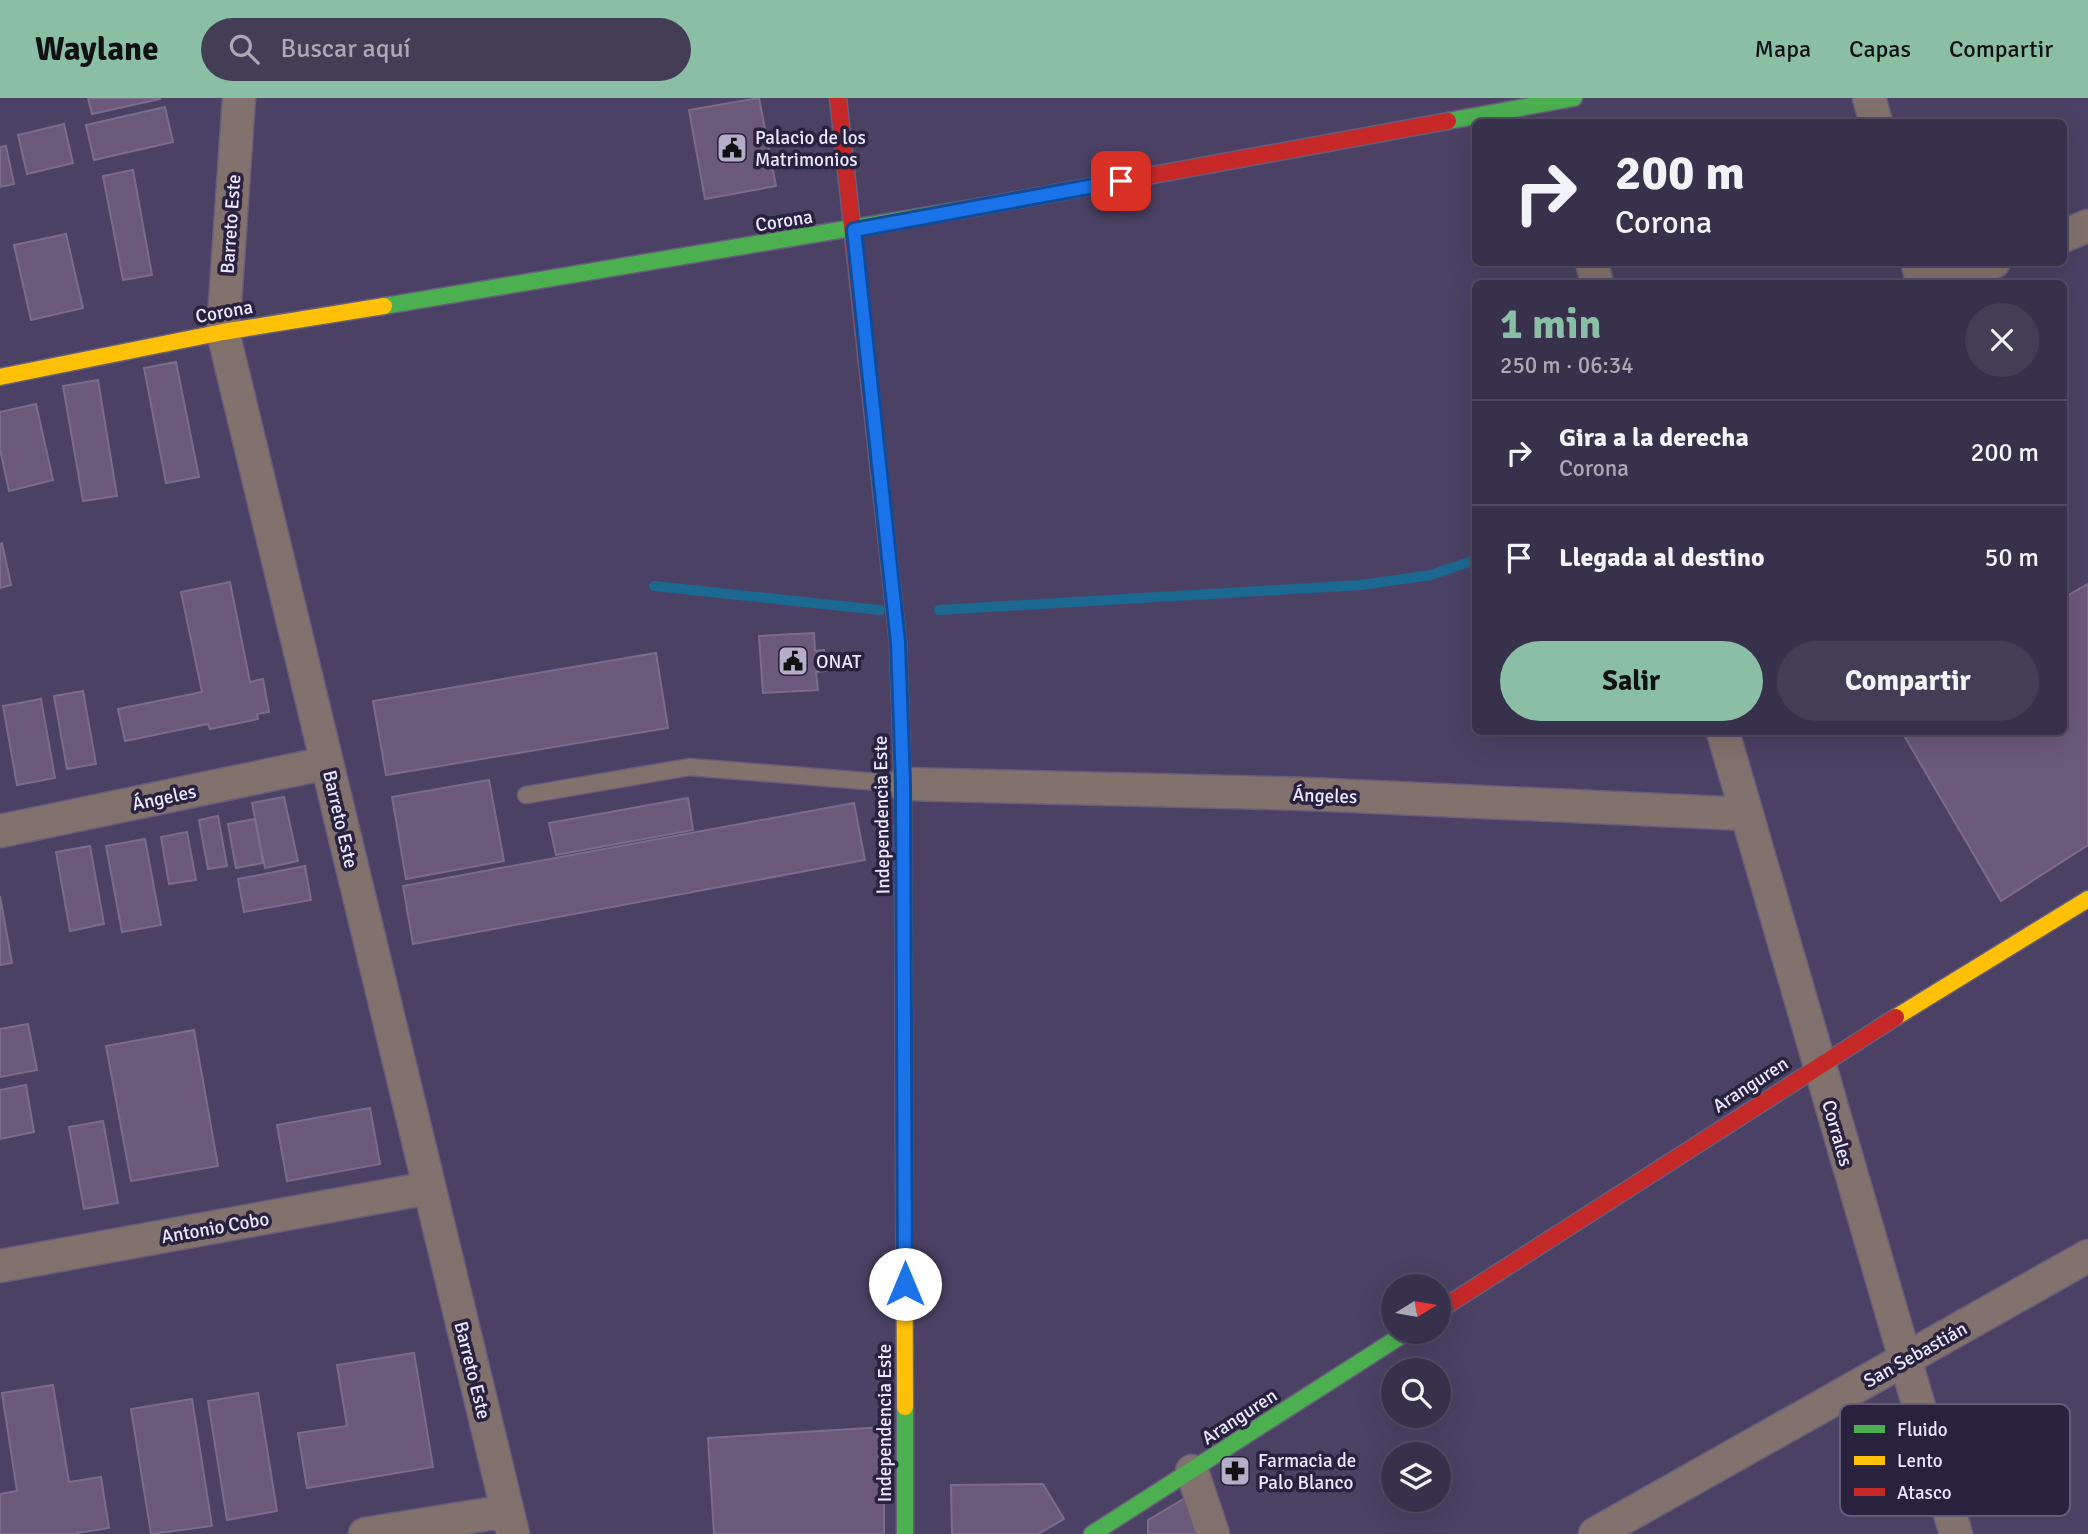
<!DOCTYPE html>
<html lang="es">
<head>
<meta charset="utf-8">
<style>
	:root { --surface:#38314b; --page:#433d55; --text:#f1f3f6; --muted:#aba9b5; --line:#524c63; --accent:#8abfa5 }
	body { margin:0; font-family:Signika,sans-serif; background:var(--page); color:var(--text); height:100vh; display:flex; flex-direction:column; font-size:26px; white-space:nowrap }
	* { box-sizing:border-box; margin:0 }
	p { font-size:23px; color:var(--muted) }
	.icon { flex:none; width:38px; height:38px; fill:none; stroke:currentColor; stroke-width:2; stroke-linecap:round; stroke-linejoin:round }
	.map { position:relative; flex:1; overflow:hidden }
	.side { position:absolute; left:1472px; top:182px; width:595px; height:455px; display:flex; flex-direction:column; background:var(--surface); border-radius:10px; box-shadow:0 7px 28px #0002,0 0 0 2px var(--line) }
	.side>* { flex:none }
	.hud { position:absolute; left:1472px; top:21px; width:595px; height:147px; border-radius:10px; box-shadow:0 7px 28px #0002,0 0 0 2px var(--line); background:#38314b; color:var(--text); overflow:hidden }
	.needle { width:46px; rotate:79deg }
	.controls { position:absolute; left:1381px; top:1176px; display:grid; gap:14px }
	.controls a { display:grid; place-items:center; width:70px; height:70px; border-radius:50%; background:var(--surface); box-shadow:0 7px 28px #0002,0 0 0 2px var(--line); font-size:35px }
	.pin { position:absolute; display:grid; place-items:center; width:60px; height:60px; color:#fff; margin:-30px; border-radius:14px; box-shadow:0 4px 10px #0006 }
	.me { position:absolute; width:77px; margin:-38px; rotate:0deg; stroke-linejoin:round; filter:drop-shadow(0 0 5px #0008) }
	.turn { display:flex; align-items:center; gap:24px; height:147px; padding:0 28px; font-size:32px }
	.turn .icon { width:91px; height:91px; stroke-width:2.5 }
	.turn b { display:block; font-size:49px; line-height:60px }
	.round { display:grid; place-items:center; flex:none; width:74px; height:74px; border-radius:37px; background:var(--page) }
	.head { display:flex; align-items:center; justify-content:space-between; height:119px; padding:0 28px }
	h1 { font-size:42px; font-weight:700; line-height:52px; color:var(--accent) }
	.primary-button { display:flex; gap:14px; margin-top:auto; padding:14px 28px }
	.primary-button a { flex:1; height:80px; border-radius:42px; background:var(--accent); color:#111; font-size:28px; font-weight:700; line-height:80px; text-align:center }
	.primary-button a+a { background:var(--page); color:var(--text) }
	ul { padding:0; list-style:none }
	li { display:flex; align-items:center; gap:21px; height:105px; padding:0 28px; border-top:2px solid var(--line) }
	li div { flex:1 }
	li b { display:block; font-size:26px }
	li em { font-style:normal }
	header { display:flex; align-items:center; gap:42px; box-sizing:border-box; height:98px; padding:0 35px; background:var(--accent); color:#111 }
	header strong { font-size:33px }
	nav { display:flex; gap:38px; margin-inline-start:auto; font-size:24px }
	.search { width:490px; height:63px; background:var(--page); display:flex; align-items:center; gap:18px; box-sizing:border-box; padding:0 24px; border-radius:38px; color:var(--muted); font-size:26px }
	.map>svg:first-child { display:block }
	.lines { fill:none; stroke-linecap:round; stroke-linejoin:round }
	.stream { stroke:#1b6990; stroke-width:10 }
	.building { fill:#6a597b; stroke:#7a6d89; stroke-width:2 }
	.lane-casing { stroke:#665e7a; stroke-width:19 }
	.street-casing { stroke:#665e7a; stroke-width:35 }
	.fast-casing { stroke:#665e7a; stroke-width:19 }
	.slow-casing { stroke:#665e7a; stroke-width:19 }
	.jam-casing { stroke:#665e7a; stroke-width:19 }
	.lane { stroke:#82726e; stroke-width:16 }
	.street { stroke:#82726e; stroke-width:32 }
	.fast { stroke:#4caf50; stroke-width:16 }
	.slow { stroke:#ffc107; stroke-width:16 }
	.jam { stroke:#c62828; stroke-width:16 }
	.route-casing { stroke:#114b97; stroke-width:18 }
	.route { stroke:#1a73e8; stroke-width:12 }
	.labels { text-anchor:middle; stroke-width:7; stroke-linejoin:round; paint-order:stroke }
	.poi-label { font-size:19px; fill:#ece8ff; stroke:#29223e; text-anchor:start }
	.street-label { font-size:19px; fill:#ece8ff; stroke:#29223e }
	.key { fill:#29223e; stroke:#645d78; stroke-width:2 }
	.key-label { font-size:19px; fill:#ece8ff }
</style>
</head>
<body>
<header>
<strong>Waylane</strong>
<div class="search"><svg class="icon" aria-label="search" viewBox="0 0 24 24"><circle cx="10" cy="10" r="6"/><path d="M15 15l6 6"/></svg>Buscar aquí</div>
<nav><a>Mapa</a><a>Capas</a><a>Compartir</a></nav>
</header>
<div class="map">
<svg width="2088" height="1436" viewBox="0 0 2088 1436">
	<rect width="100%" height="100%" fill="#4b4164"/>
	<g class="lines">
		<path class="stream" d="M654 488 880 512
			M939 512 1361 487 1431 477 1475 462"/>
	</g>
	<path class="building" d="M88 0H160V1L92 16Z
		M759 0 776 88 705 101 689 12Z
		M165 9 173 44 94 62 86 27Z
		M64 26 73 65 27 76 18 37Z
		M6 48 14 86 0 89V49Z
		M133 72 152 177 123 182 103 78Z
		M66 136 83 210 31 222 14 147Z
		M176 264 199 379 166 385 144 270Z
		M98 282 117 398 83 403 63 288Z
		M36 306 53 382 9 393 0 351V314Z
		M2 445 11 487 0 490V446Z
		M230 484 250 584 263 581 269 614 257 616 258 621 210 631 208 626 125 643 118 611 202 594 181 494Z
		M2088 486V747L2001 803 1902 634H2063V500Z
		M814 535 815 553 824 552 825 573 816 574 818 592 763 595 759 538Z
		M656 555 668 630 386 677 373 603Z
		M83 593 96 666 67 671 54 598Z
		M41 601 55 680 17 687 3 608Z
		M489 682 504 763 406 781 392 699Z
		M284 699 298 763 265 770 252 705Z
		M688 700 693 732 556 757 549 725Z
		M854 705 865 762 413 846 403 788Z
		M218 718 227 768 208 771 199 722Z
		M255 721 263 765 236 770 228 726Z
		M187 734 196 782 169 786 161 739Z
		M145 741 161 827 122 834 106 748Z
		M90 748 104 826 70 833 56 754Z
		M305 768 311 802 244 814 238 781Z
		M0 798 12 865 0 867Z
		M28 926 37 972 0 979V931Z
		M194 932 218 1068 131 1083 106 948Z
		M26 987 34 1034 0 1041V992Z
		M370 1010 380 1066 287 1083 277 1027Z
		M103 1023 118 1105 84 1111 69 1029Z
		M414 1255 433 1369 307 1390 298 1335 347 1328 337 1267Z
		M53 1287 69 1384 101 1379 109 1430 71 1436H0V1396L17 1393 2 1295Z
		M258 1295 277 1413 227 1422 208 1303Z
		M192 1301 212 1428 151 1436 131 1311Z
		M884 1329V1436H714L708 1340Z
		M1043 1386 1064 1421 1038 1436H952L951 1387Z
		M1187 1399 1200 1436H1148V1422Z"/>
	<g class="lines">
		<g class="lane-casing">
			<path id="lane" d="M526 697 690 669 903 686"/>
		</g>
		<g class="street-casing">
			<path id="street" d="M239 0 223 234 513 1436
				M1869 0 1876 24
				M2063 138 2088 128
				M1592 164 1597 186
				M1917 164 1923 186
				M1939 186 1994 164
				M1723 634 1956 1436
				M903 686 1309 696 1746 716
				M0 733 327 665
				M0 1168 429 1090
				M1192 1373 1213 1436
				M365 1436 507 1413
				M1595 1436 2088 1158"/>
		</g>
		<g class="fast-casing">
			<path id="fast" d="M1448 23 1574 0
				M384 208 978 109
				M903 698 904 1045
				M905 1309V1436
				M1092 1436 1407 1234"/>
		</g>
		<g class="slow-casing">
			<path id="slow" d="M0 279 223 234 384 208
				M879 373 898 544 903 698
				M1896 919 2088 801
				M904 1045 905 1309"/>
		</g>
		<g class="jam-casing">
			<path id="jam" d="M838 0 879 373
				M978 109 1448 23
				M1438 1213 1896 919"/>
		</g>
		<use href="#lane" class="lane"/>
		<use href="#street" class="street"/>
		<use href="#fast" class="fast"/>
		<use href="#slow" class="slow"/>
		<use href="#jam" class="jam"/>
	</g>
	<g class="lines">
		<g class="route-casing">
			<path id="route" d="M905 1186 903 686 898 544 854 132 1121 83"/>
		</g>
		<use href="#route" class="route"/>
	</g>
	<defs>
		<g id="civic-square" transform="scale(1.575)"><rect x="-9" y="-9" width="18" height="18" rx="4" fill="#b4aec9" stroke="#29223e"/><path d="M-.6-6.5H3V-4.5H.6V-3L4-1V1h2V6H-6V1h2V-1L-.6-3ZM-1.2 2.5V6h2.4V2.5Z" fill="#111"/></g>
		<g id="pharmacy-square" transform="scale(1.575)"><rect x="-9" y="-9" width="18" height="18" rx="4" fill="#b4aec9" stroke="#29223e"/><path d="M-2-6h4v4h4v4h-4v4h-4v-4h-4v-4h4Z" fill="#111"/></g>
	</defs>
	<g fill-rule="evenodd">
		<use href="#civic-square" x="732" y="50"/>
		<use href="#civic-square" x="793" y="563"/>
		<use href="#pharmacy-square" x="1235" y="1373"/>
	</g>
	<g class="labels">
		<g class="poi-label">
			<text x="755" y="46">Palacio de los<tspan x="755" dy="22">Matrimonios</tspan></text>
			<text x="816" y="570">ONAT</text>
			<text x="1258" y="1369">Farmacia de<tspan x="1258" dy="22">Palo Blanco</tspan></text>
		</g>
		<g class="street-label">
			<text transform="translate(784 122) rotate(-9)" y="7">Corona</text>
			<text transform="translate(230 126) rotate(-86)" y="7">Barreto Este</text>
			<text transform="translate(224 213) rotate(-10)" y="7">Corona</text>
			<text transform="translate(1325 697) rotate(2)" y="7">Ángeles</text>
			<text transform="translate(164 699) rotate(-12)" y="7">Ángeles</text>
			<text transform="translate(881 717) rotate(-91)" y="7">Independencia Este</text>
			<text transform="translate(341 721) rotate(77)" y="7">Barreto Este</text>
			<text transform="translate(1750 986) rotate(-33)" y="7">Aranguren</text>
			<text transform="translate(1838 1035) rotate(74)" y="7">Corrales</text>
			<text transform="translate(215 1129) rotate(-10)" y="7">Antonio Cobo</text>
			<text transform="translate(1915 1256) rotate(-29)" y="7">San Sebastián</text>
			<text transform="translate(473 1272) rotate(76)" y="7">Barreto Este</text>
			<text transform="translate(1239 1318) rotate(-33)" y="7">Aranguren</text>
			<text transform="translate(884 1325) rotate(-90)" y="7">Independencia Este</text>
		</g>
	</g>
	<rect x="1840" y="1306" width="230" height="112" rx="10" class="key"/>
	<rect x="1854" y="1327" width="31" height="8" fill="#4caf50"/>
	<rect x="1854" y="1358" width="31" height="9" fill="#ffc107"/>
	<rect x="1854" y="1390" width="31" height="8" fill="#c62828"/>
	<g class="key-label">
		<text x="1897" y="1338">Fluido</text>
		<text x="1897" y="1369">Lento</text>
		<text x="1897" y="1401">Atasco</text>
	</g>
</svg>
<div class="controls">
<a><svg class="needle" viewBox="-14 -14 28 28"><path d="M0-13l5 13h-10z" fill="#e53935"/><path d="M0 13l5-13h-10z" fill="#aba9b5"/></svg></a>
<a><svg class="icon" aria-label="search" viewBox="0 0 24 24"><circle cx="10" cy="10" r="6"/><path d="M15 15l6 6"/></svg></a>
<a><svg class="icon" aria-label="layers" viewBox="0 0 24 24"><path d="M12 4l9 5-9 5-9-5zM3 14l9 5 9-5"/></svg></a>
</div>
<div class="pin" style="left:1121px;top:83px;background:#d93025"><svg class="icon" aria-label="arrive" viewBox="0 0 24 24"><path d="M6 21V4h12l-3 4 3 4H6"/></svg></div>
<svg class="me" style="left:905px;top:1186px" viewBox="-20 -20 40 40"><circle r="19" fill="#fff"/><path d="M0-13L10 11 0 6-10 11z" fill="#1a73e8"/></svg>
<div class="hud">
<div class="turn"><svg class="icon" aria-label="right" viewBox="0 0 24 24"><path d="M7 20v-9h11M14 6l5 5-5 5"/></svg><div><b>200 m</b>Corona</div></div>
</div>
<section class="side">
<div class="head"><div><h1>1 min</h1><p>250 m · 06:34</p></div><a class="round"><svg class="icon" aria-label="close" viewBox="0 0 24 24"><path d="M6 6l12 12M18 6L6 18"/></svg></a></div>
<ul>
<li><svg class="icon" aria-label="right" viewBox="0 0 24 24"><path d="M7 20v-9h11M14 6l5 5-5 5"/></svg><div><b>Gira a la derecha</b><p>Corona</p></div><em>200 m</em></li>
<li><svg class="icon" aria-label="arrive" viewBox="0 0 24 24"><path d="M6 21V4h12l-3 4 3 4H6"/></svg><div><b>Llegada al destino</b></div><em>50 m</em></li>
</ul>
<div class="primary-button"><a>Salir</a><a>Compartir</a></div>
</section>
</div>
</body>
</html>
